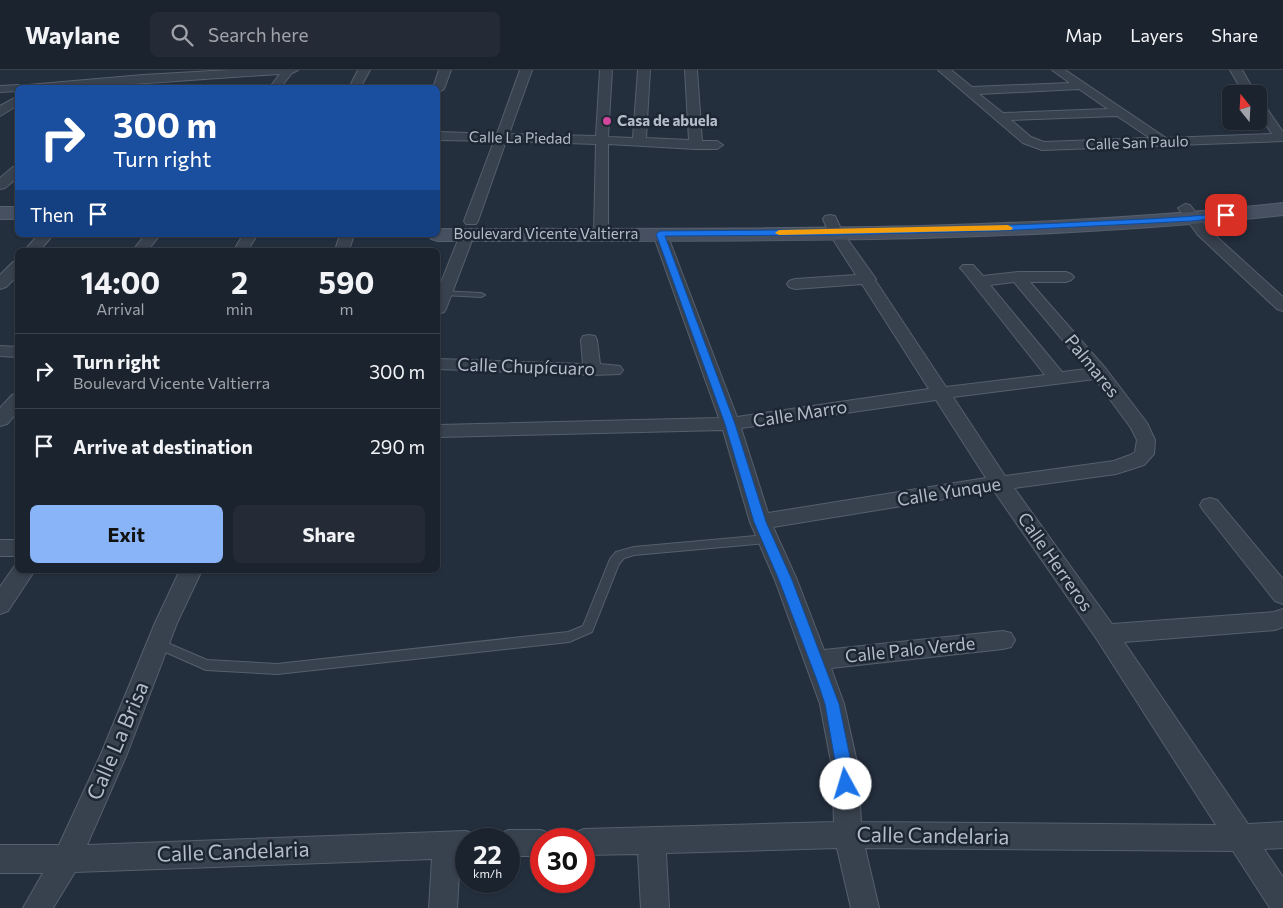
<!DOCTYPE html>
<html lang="en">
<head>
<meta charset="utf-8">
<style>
	:root { --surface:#1b232e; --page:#242b36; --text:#f1f3f6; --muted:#a0a4aa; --line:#39404a; --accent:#8ab4f8 }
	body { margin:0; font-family:Commissioner,sans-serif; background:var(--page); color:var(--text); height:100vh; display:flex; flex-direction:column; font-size:19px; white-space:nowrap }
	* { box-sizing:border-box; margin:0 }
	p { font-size:16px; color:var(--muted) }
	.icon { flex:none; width:28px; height:28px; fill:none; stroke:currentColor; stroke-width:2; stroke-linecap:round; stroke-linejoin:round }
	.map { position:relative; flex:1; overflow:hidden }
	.side { position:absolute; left:15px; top:178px; width:425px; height:325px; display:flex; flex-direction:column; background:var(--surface); border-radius:8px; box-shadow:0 1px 4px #0004,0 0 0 1px var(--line) }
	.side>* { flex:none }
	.banner { position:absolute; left:15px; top:15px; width:425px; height:152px; border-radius:8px; box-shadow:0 1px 4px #0004,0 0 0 1px var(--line); background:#1a4fa0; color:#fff; overflow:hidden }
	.needle { width:32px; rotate:342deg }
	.fabs { position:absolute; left:1222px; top:15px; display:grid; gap:10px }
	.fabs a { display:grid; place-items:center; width:45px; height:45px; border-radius:8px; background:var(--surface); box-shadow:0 1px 4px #0004,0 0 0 1px var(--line); font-size:25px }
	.speed { position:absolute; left:455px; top:758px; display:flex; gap:10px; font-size:25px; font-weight:700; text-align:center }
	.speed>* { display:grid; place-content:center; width:65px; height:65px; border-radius:50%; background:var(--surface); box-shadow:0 1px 4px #0004,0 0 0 1px var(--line); line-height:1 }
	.speed small { font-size:12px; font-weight:400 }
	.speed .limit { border:8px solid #d22; background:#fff; color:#111 }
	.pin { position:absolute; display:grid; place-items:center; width:42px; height:42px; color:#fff; margin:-21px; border-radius:10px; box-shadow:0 2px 8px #0006 }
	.me { position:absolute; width:55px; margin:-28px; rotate:354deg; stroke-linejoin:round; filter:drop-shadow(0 0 4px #0008) }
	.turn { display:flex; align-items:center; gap:18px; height:105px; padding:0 15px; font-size:22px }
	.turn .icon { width:65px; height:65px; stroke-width:2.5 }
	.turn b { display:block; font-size:35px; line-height:42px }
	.then { display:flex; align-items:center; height:48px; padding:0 15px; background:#0003; gap:10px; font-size:19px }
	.eta { display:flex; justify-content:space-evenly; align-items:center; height:85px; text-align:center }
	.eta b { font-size:30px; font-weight:700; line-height:35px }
	.action { display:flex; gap:10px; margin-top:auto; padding:10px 15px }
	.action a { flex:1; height:58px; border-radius:8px; background:var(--accent); color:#111; font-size:20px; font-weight:700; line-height:58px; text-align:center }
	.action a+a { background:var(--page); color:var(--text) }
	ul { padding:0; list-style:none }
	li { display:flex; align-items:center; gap:15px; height:75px; padding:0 15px; border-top:1px solid var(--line) }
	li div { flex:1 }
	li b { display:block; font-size:19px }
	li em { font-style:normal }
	header { display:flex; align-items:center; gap:30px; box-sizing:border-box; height:70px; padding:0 25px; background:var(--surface); border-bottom:1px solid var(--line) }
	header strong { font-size:24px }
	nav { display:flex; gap:28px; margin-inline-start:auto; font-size:18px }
	.search { width:350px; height:45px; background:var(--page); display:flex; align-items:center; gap:12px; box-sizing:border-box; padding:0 18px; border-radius:8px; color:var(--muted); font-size:19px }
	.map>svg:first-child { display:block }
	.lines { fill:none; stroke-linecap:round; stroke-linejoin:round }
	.service-casing { stroke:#565f6c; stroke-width:2 }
	.minor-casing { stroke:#565f6c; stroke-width:2 }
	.secondary-casing { stroke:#565f6c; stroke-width:2 }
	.service { fill:#38414e; fill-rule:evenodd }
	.minor { fill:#38414e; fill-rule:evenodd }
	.secondary { fill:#465061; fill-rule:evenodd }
	.route { fill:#1a73e8; stroke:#114b97 }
	.slow { fill:#f59e0b }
	.hotel-dot { fill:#d1479c; stroke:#1d2633; stroke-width:2 }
	.labels { text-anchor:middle; stroke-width:5; stroke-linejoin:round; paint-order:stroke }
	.far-poi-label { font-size:15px; font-weight:bold; fill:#b4bcc9; stroke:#1d2633; text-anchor:start }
	.far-street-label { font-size:15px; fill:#b4bcc9; stroke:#1d2633 }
	.street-label { font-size:18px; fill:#b4bcc9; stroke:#1d2633 }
	.near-street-label { font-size:21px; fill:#b4bcc9; stroke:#1d2633 }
</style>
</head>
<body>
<header>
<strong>Waylane</strong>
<div class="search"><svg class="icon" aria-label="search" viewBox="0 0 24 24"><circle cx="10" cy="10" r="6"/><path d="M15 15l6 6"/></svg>Search here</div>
<nav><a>Map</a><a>Layers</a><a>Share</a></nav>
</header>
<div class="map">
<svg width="1283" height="838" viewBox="0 0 1283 838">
	<rect width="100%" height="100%" fill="#242f3e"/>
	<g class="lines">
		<g class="service-casing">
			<path id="service" d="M440 221 481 223 485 225 481 227 443 225H440Z
				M768 465 772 466 773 469 772 472 768 473 634 485 624 488 619 494 592 562 569 572 277 604 206 600 154 577 152 574 154 571 158 569 207 590 277 594 568 562 583 556 610 489 616 482 634 477Z"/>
		</g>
		<g class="minor-casing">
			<path id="minor" d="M230 0H298L292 3 280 18H269L280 4C192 9 105 18 18 18V21L0 22V16L18 15 23 17 28 15 143 5Z
				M358 0H370L360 18H349Z
				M439 0H451L444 19 438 22V18H433Z
				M520 0H532L509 64 596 66 600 0H612L608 67 633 68 638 0H650L646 68 689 70 685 0H697L702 71H717L723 75 717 79H696L608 74V164L606 167H596L594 164 596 74 506 71 478 151 476 154H466L464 151 494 71 438 70V62L497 64Z
				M938 0H951L972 17 1070 13 1052 0H1065L1166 68 1272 64 1259 44V32L1263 33 1283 62V71L1042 80 1023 73ZM1079 19 1108 39 1003 43 979 24ZM1117 46 1150 68 1044 72 1031 67 1011 50Z
				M1230 0H1242L1256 24H1244Z
				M18 26V35L0 46V36Z
				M18 96V107L5 118 0 119V108L13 97Z
				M1185 134 1190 135 1208 159 1283 227V241L1277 239 1198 165 1178 138Z
				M830 145 835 146 843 163 876 209 875 210 946 317 1045 305 963 201 960 198 963 195H973L983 206 1018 202H1066L1071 204 1074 207 1071 210 1066 212H1030L1106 299 1147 353 1155 370 1154 384 1144 395 1116 404 1014 418 1112 554 1274 542 1283 539V557L1275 560 1124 572 1248 754 1283 752V778L1264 779 1283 807V838H1270L1233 781 865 778 879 838H851L837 778 666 783 669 838H641L638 784 584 785V769H572L574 763 584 759 834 752 832 697 820 634 775 510 750 452 723 360 438 367V355L719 348 653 164 655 161H665L667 164 737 347 929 319 862 214 795 219 789 217 787 214 789 211 795 209 856 205 829 163 823 149 825 146ZM1014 212 1087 299 1062 302 990 215ZM1095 309 1131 358 1137 370 1135 382 1130 385 1114 391 1005 406 953 327ZM936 330 986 408 768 443 741 358ZM994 421 1098 571 1216 755 861 752 858 697 844 634 831 598 1003 579 1011 577 1015 570 1011 563 1003 561 824 580 797 510 773 457Z
				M467 161 472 162 474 165 446 239 444 242 438 244V220L460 165 462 162Z
				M38 165H53L40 180H25Z
				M145 165H160L148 180H133Z
				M243 165H257L248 180H234Z
				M340 165H354L349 180H335Z
				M18 191V205L6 217 0 219V205L13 192Z
				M589 265 595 266 597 270 600 294 620 296 623 300 620 304 592 305 438 299V289L583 294 581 270 583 266Z
				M0 276 18 277V287L0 286Z
				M18 323V341L7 354 0 356V338L12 325Z
				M1210 428 1217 430 1283 509V534L1275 531 1203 440 1200 435 1203 430Z
				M0 470H18V486H0Z
				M16 494 18 500H35L8 541 0 544V517Z
				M180 500H202L177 553 127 684 87 775 466 761 476 765 478 769H466V787H460L457 838H429L432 789 75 802 53 838H23L43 803H0V775H59L101 684 155 553Z
				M509 760H541L551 764 553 769H541V786H509V769H497L499 764Z"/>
		</g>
		<g class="secondary-casing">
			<path id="secondary" d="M1283 133V145C1003 176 719 170 438 171L431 169 428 165H438V159C719 158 1003 164 1283 133Z
				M0 137H18V149H0Z"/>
		</g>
		<use href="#service" class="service"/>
		<use href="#minor" class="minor"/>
		<use href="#secondary" class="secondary"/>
	</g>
	<path class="route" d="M1226 143 1230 145 1229 147 1192 151 997 161 836 165 665 166 735 354 766 452 792 510 839 634 852 697 853 714 851 719 846 721 840 719 825 634 818 613 779 510 754 452 725 354 656 164 660 161C794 160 927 159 1061 153 1116 150 1171 149 1226 143Z"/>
	<path class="slow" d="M1008 155 1013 158 1011 160 779 165 775 163 779 160Z"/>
	<circle class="hotel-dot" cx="607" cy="51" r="5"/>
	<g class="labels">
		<g class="far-poi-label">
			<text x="617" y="56">Casa de abuela</text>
		</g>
		<g class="far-street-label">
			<text transform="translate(520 68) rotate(1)" y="5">Calle La Piedad</text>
			<text transform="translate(1137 73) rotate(-2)" y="5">Calle San Paulo</text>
			<text x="546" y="169">Boulevard Vicente Valtierra</text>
		</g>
		<g class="street-label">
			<text transform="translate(1092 296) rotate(51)" y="6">Palmares</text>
			<text transform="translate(526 297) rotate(2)" y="6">Calle Chupícuaro</text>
			<text transform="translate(800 344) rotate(-9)" y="6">Calle Marro</text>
			<text transform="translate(949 422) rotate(-9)" y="6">Calle Yunque</text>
			<text transform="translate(1055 492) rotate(55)" y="6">Calle Herreros</text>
			<text transform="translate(910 580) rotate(-6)" y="6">Calle Palo Verde</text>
		</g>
		<g class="near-street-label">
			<text transform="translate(118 671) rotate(-67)" y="7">Calle La Brisa</text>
			<text transform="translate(933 766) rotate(1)" y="7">Calle Candelaria</text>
			<text transform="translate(233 782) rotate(-2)" y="7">Calle Candelaria</text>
		</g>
	</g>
</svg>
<div class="fabs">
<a><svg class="needle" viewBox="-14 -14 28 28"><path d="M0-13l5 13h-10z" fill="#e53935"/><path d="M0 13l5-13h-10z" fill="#a0a4aa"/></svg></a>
</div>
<div class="speed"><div>22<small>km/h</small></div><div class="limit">30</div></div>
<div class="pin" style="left:1226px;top:145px;background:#d93025"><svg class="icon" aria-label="arrive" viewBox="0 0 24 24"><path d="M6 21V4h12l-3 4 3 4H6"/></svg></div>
<svg class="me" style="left:846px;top:714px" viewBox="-20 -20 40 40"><circle r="19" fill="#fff"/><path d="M0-13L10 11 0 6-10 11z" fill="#1a73e8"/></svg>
<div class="banner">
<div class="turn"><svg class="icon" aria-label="right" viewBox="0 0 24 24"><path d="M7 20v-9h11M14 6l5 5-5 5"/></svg><div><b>300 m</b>Turn right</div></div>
<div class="then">Then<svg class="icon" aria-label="arrive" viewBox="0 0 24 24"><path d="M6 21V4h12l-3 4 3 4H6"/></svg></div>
</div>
<section class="side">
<div class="eta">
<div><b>14:00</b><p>Arrival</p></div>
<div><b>2</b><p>min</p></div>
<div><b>590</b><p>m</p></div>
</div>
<ul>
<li><svg class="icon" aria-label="right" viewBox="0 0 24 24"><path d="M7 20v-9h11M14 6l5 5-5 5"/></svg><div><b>Turn right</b><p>Boulevard Vicente Valtierra</p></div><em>300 m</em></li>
<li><svg class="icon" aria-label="arrive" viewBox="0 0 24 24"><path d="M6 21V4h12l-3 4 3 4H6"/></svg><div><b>Arrive at destination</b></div><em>290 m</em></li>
</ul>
<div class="action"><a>Exit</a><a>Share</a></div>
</section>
</div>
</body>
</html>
